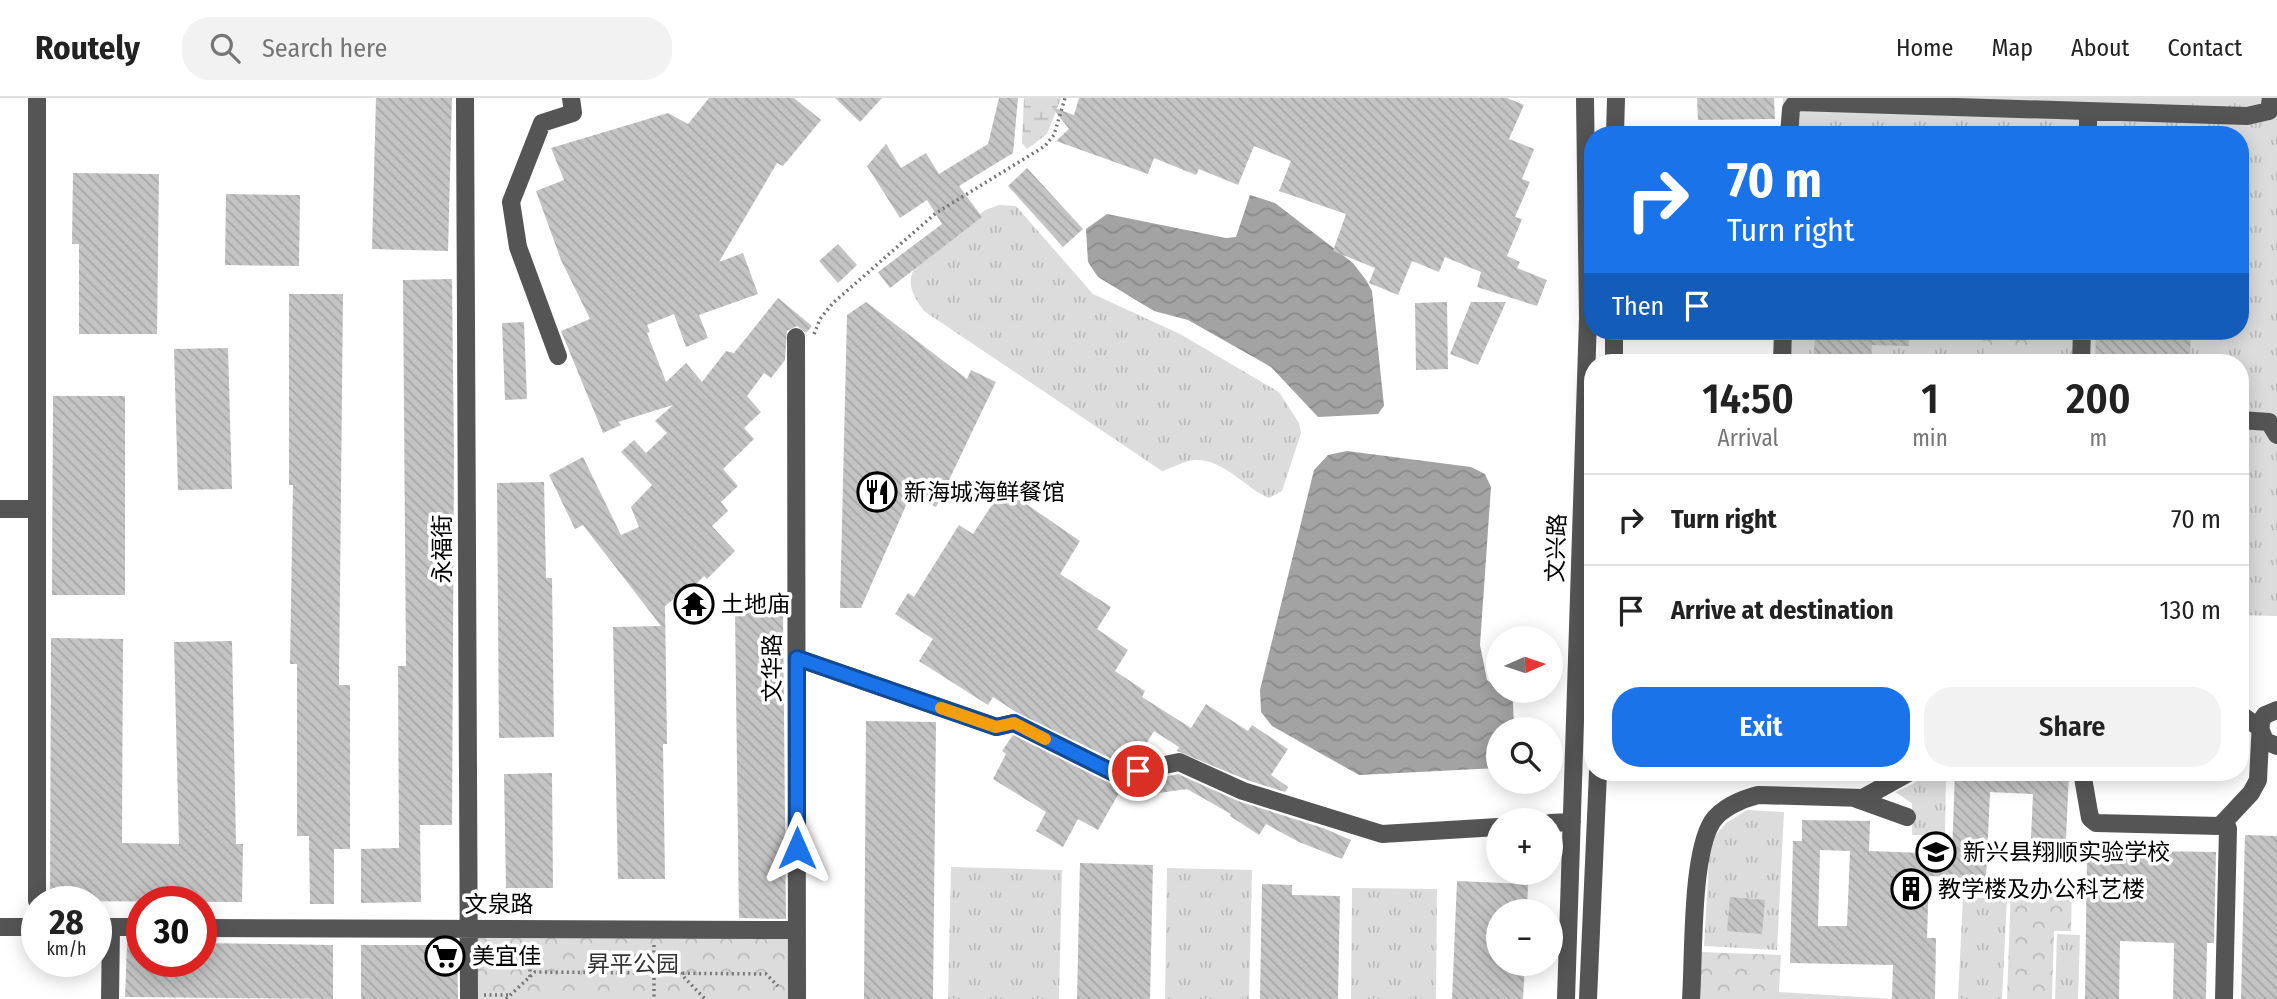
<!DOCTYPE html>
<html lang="en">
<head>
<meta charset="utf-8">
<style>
	:root { --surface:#fff; --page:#f2f2f2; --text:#222; --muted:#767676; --line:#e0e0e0; --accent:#1a73e8 }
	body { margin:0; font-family:"Fira Sans Condensed","Noto Sans SC",sans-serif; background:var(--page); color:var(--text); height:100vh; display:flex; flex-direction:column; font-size:26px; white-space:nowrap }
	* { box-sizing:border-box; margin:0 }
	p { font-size:23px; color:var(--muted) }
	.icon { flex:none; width:38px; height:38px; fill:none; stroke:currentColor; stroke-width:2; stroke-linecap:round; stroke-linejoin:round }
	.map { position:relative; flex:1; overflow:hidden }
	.sheet { position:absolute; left:1584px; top:256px; width:665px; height:427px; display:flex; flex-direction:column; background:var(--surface); border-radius:28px; box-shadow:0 4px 18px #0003 }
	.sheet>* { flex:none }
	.hud { position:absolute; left:1584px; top:28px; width:665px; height:214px; border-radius:28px; box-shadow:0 4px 18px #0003; background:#1a73e8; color:#fff; overflow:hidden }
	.needle { width:46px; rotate:87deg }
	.fabs { position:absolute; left:1486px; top:528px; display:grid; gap:14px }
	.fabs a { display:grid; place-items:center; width:77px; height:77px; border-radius:50%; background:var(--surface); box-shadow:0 4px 18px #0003; font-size:35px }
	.speed { position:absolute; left:21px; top:788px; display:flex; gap:14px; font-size:35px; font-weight:700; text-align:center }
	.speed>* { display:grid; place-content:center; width:91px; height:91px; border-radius:50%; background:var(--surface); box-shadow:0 4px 18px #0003; line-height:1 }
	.speed small { font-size:18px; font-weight:400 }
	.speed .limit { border:10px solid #d22; background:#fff; color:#111 }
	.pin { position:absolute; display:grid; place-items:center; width:60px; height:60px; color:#fff; margin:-30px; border:4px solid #fff; border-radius:50%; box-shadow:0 2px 7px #0007 }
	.me { position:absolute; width:77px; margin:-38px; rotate:0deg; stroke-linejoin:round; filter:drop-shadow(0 0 5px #0008) }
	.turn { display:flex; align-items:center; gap:24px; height:147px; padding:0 28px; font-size:32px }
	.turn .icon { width:91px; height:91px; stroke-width:2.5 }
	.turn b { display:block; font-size:49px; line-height:60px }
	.then { display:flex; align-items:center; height:66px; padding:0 28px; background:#0003; gap:14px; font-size:26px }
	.eta { display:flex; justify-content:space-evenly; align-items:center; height:119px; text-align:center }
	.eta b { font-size:42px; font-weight:600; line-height:49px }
	.button { display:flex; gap:14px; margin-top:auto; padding:14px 28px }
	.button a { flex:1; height:80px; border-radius:28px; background:var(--accent); color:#fff; font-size:28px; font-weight:600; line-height:80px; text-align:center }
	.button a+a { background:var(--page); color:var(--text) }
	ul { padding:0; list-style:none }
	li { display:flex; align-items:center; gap:21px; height:91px; padding:0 28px; border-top:2px solid var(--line) }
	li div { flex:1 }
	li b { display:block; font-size:26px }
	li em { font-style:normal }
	header { display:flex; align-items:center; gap:42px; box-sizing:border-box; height:98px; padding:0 35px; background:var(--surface); border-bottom:2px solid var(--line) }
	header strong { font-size:33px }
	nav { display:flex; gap:38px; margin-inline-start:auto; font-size:24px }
	.search { width:490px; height:63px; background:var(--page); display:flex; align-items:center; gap:18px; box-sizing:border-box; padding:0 24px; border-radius:28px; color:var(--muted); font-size:26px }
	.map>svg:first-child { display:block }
	.grass { fill:url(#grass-tufts) }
	.forest { fill:url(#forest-crowns) }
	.wetland { fill:url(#wetland-marsh) }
	.water { fill:url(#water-waves) }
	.building { fill:url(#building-back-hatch); fill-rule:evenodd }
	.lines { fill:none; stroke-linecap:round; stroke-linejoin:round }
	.path { stroke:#777; stroke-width:3.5; stroke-dasharray:2 3.5; stroke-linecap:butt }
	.minor { stroke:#555; stroke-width:18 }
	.route-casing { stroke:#114b97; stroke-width:18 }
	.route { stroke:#1a73e8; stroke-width:12 }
	.slow { stroke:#f59e0b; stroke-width:12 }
	.labels { text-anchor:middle; stroke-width:7; stroke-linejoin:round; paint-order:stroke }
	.poi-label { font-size:23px; fill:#000; stroke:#fff; text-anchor:start }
	.street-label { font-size:23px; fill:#000; stroke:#fff }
	.park-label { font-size:23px; fill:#333; stroke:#fff }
</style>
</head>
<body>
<header>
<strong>Routely</strong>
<div class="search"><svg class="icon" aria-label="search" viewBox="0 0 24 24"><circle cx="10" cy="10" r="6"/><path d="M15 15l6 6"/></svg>Search here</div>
<nav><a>Home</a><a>Map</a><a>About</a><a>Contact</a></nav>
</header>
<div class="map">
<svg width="2277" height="901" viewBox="0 0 2277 901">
	<defs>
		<pattern id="grass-tufts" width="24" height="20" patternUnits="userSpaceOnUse" patternTransform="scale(1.75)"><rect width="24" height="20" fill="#dcdcdc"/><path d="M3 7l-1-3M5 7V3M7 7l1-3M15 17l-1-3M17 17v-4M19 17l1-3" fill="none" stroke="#bbb"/></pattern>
		<pattern id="forest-crowns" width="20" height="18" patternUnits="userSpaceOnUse" patternTransform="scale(1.75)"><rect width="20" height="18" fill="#dcdcdc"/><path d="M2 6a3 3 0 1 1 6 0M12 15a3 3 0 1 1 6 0" fill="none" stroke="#bbb"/></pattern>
		<pattern id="wetland-marsh" width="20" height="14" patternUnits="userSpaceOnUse" patternTransform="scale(1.75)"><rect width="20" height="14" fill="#dcdcdc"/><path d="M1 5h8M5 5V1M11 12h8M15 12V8" fill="none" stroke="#bbb"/></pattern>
		<pattern id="water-waves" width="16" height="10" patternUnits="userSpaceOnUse" patternTransform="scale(1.75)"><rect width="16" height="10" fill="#a3a3a3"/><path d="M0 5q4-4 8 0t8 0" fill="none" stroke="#8b8b8b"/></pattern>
		<pattern id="building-back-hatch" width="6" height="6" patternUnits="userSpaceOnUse" patternTransform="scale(1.75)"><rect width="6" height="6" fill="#c4c4c4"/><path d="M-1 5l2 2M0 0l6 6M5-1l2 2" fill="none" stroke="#a7a7a7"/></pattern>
	</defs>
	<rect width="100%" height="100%" fill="#fff"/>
	<path class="grass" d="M1783 0H2277V518L2240 517V264H1778L1779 233H2240V37H1782Z
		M999 107 1016 108 1093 196 1180 236 1279 294 1299 325 1301 335 1282 393 1269 400C1244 389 1223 360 1194 362 1184 363 1172 370 1162 373L924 213C913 198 905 185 916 167L985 112Z
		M1928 674H1946L1945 737H1912V705L1895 694 1913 686Z
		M1747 712 1784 714 1777 852 1704 848 1710 744 1726 725Z
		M951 769 1062 772 1059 901H948Z
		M1167 770 1252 772 1249 901H1165Z
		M1352 790 1437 791 1436 901H1351Z
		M1963 799 2007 801 2002 901H1958Z
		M2057 836 2080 837 2078 901H2055Z"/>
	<path class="forest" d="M1983 233H2038V264H1984Z
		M2011 787 2072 789 2071 833H2054L2052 901H2007Z
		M470 830 797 832V901H469Z
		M1700 854 1781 857 1779 894 1895 901H1697Z"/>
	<path class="wetland" d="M1024 0H1061L1047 36 1027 51 1022 45Z"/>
	<path class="water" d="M1250 97 1275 105 1353 165 1366 182 1372 193 1384 308 1378 316 1318 319 1271 269 1188 222 1154 213 1098 179 1088 164 1086 131 1107 116 1226 140 1236 139Z
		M1347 353 1471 369 1485 376 1491 389 1480 547 1487 582 1513 604 1514 632H1498V670L1359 677 1272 628 1261 614 1260 592 1314 372 1328 357Z"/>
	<path class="building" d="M376 0H452L448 153 372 151Z
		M709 0H794L821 22 783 68 777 65 719 164 743 155 758 196 699 217 708 240 686 249 674 216 647 227 650 234 647 235 666 284 686 265 702 284 726 253 734 255 778 200 812 228 806 235 797 228 787 233 785 262 771 280 764 275 747 298 761 314 744 330 754 341 723 371 738 388 721 404 728 413 712 428 735 453 707 481 704 478 687 495 685 492 665 508 667 646H663L665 781H618L613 529 661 528 583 427 575 431 549 377 583 359 621 437 639 429 631 409 652 387 621 354 634 342 646 355 667 335 655 323 673 307 618 324 621 327 603 335 561 233 590 221 561 162 536 93 564 82 551 50 668 15 688 26Z
		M835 0H882L860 24Z
		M999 0H1018L1013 55 959 88 982 119 890 190 878 174 942 126 927 102 900 120 867 68 886 46 901 70 926 55 939 76 988 46Z
		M1079 0H1507L1524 7 1509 41 1534 51 1522 81 1530 84 1515 119 1522 121 1507 158 1520 164 1517 170 1547 182 1537 208 1477 189 1481 174 1445 159 1439 174 1412 163 1398 197 1369 185 1375 170 1333 153 1346 116 1279 93 1291 63 1254 48 1238 87 1199 71 1196 77 1154 60 1148 76 1056 43 1069 31 1052 9 1074 17Z
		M1697 0H1774L1775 21 1698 22Z
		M1027 70 1083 131 1063 149 1008 88Z
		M73 75 159 76 157 236H79V146H72Z
		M226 96 300 97 299 168 225 167Z
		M838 146 857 167 838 185 819 163Z
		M452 181 454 356 452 727H420L421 804 361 805V751L399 750 398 568H406L403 182Z
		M289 196H343L339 587H350V751H334V806H310L309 738H297V566H290L293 387H289Z
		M866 204 967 281 971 272 996 284 936 409 911 396 861 510H840L847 217Z
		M1447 204 1448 271 1416 272 1415 205Z
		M1471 204H1506L1478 267 1450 256Z
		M524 224 527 301 505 302 502 225Z
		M1815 233H1909V248L1872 247 1871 264H1836V256H1814Z
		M2096 233H2191L2190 257 2153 256V264H2095Z
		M228 250 232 391 178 392 174 251Z
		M53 298H125V497H52Z
		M544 384 546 480H552L554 639 499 640 497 385Z
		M1003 390 1080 443 1060 476 1111 509 1097 531 1128 552 1115 573 1145 593 1142 599 1191 630 1206 606 1248 633 1252 627 1288 651 1271 677 1288 689 1285 694 1247 682 1177 653 1179 649 1154 633 1136 662 1120 665 1016 614 993 599 988 607 919 563 933 541 895 516 908 495 914 499 959 427 973 436Z
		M735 514H783L786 821 739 820Z
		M51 540 123 541 122 745 179 746 174 544 232 543 236 746H243L242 804 50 803Z
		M866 623 936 624 933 901H864Z
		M1013 637 1113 687 1123 688 1098 732 1078 721 1063 749 1036 733 1046 714 993 681 1006 656 1002 653Z
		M1955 674H2069L2065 763 2030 761 2033 696 1990 694 1986 781 1929 778 1927 840H1936L1935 901H1892L1893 867 1790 865 1793 743H1802V722L1870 723 1869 753 1952 756ZM1820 752 1850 753 1847 828H1818Z
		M552 675 553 790H506L504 676Z
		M1178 676 1238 703 1323 730 1351 742 1342 761 1299 744 1266 726 1259 737 1230 718 1231 716 1187 691 1138 698 1136 685Z
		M2245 737 2277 738V901H2241Z
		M2087 752 2216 754 2214 845H2207L2206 901H2173L2174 845 2120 843 2119 901H2085Z
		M1080 765 1153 767 1150 901H1077Z
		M1457 783 1528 786 1527 814H1498V866H1525L1523 901H1452Z
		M1262 786 1292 787V797L1340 798 1338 901H1260Z
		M1730 799 1765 802 1762 836 1727 833Z
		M201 845 333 847V901L125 899 127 846H142V863H201Z
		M361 847H457L458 901H361Z"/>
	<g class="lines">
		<path class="path" d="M814 236 820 221 833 205 936 115 1045 48 1054 37 1065 0
			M654 847V901
			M680 875 705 901
			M530 879V849
			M484 897H508
			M506 901 535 874 766 876 778 888"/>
		<path class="minor" d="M37 0V803
			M465 0 469 901
			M1615 37 1616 0
			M1789 37 1791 11 1796 4 2247 18 2269 13 2271 0
			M2088 37V13
			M796 239 797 901
			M558 258 518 149 511 104 542 25 573 15 571 0
			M1614 264V233
			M1782 264 1783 233
			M2081 264 2082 233
			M2240 322 2269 324 2277 337
			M0 411H37
			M797 560 997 629 1014 625 1118 677 1179 664 1243 693 1382 736 1498 729
			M2240 616 2260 630 2265 643 2277 648
			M2082 674 2090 720 2096 725 2220 728 2251 695 2258 682 2261 623 2265 617 2277 612
			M1854 700 1907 719
			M1550 725 1572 724
			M0 829H37
			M96 829H142
			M201 830 797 832
			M110 901 111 829
			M1566 901 1588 220 1585 0
			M1588 901 1598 674
			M1691 901C1694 858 1691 758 1712 724 1721 710 1742 701 1758 697L1863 700 1910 674
			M2224 901 2228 731 2225 723"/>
	</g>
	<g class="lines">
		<g class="route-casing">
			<path id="route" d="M797 750V560L996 629 1014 625 1118 677 1138 673"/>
		</g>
		<use href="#route" class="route"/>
		<path class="slow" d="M941 610 996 629 1014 625 1045 641"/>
	</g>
	<defs>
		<g id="restaurant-ring" transform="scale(2.0125)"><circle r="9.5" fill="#fff" stroke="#000" stroke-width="1.5"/><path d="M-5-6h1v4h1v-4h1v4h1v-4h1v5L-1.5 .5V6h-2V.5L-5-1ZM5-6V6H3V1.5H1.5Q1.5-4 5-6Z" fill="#000"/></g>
		<g id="temple-ring" transform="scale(2.0125)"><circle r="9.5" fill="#fff" stroke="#000" stroke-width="1.5"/><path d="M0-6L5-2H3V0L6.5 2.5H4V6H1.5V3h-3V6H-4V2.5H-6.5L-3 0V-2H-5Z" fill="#000"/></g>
		<g id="school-ring" transform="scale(2.0125)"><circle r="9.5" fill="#fff" stroke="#000" stroke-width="1.5"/><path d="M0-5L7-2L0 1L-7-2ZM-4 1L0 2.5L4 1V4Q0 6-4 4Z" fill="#000"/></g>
		<g id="building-ring" transform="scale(2.0125)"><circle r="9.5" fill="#fff" stroke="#000" stroke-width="1.5"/><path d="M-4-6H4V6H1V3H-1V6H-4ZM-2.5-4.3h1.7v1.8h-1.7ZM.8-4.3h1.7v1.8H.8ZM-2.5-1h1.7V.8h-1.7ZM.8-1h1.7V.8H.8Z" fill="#000"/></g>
		<g id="supermarket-ring" transform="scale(2.0125)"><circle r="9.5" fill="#fff" stroke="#000" stroke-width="1.5"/><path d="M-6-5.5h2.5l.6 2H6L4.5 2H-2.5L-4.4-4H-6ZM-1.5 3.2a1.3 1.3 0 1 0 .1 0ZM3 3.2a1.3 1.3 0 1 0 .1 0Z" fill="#000"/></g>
	</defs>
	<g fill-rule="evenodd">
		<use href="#restaurant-ring" x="877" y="394"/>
		<use href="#temple-ring" x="694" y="506"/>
		<use href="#school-ring" x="1936" y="754"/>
		<use href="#building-ring" x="1911" y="791"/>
		<use href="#supermarket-ring" x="445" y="858"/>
	</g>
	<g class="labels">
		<g class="poi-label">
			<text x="904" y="402">新海城海鲜餐馆</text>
			<text x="721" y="514">土地庙</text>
			<text x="1963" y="762">新兴县翔顺实验学校</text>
			<text x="1938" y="799">教学楼及办公科艺楼</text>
			<text x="472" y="866">美宜佳</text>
		</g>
		<g class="street-label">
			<text transform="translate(1556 450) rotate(-88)" y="8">文兴路</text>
			<text transform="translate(442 451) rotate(-90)" y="8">永福街</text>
			<text transform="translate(772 570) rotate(-90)" y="8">文华路</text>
			<text x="499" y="814">文泉路</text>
		</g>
		<g class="park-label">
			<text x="633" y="874">昇平公园</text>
		</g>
	</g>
</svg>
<div class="fabs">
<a><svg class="needle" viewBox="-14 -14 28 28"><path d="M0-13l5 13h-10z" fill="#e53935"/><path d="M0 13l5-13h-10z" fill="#767676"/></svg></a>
<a><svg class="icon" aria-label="search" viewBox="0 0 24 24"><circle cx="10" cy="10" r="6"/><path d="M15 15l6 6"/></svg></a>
<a>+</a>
<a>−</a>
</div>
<div class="speed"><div>28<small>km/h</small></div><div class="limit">30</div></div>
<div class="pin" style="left:1138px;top:673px;background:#d93025"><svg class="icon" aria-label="arrive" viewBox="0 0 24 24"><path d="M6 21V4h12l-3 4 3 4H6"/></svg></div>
<svg class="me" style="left:797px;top:750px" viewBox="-20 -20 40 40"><path d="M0-17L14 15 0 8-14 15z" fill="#1a73e8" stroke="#fff" stroke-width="4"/></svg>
<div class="hud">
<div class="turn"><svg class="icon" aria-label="right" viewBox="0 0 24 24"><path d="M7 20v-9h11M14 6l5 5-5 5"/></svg><div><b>70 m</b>Turn right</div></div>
<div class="then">Then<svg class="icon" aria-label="arrive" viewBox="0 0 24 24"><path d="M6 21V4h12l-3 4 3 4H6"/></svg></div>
</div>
<section class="sheet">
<div class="eta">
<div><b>14:50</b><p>Arrival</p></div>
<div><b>1</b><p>min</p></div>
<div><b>200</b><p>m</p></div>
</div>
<ul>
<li><svg class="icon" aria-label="right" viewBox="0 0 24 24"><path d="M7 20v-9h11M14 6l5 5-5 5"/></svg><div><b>Turn right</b></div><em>70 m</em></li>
<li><svg class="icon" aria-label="arrive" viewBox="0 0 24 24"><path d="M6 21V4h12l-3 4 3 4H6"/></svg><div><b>Arrive at destination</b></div><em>130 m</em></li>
</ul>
<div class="button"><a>Exit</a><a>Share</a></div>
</section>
</div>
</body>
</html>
